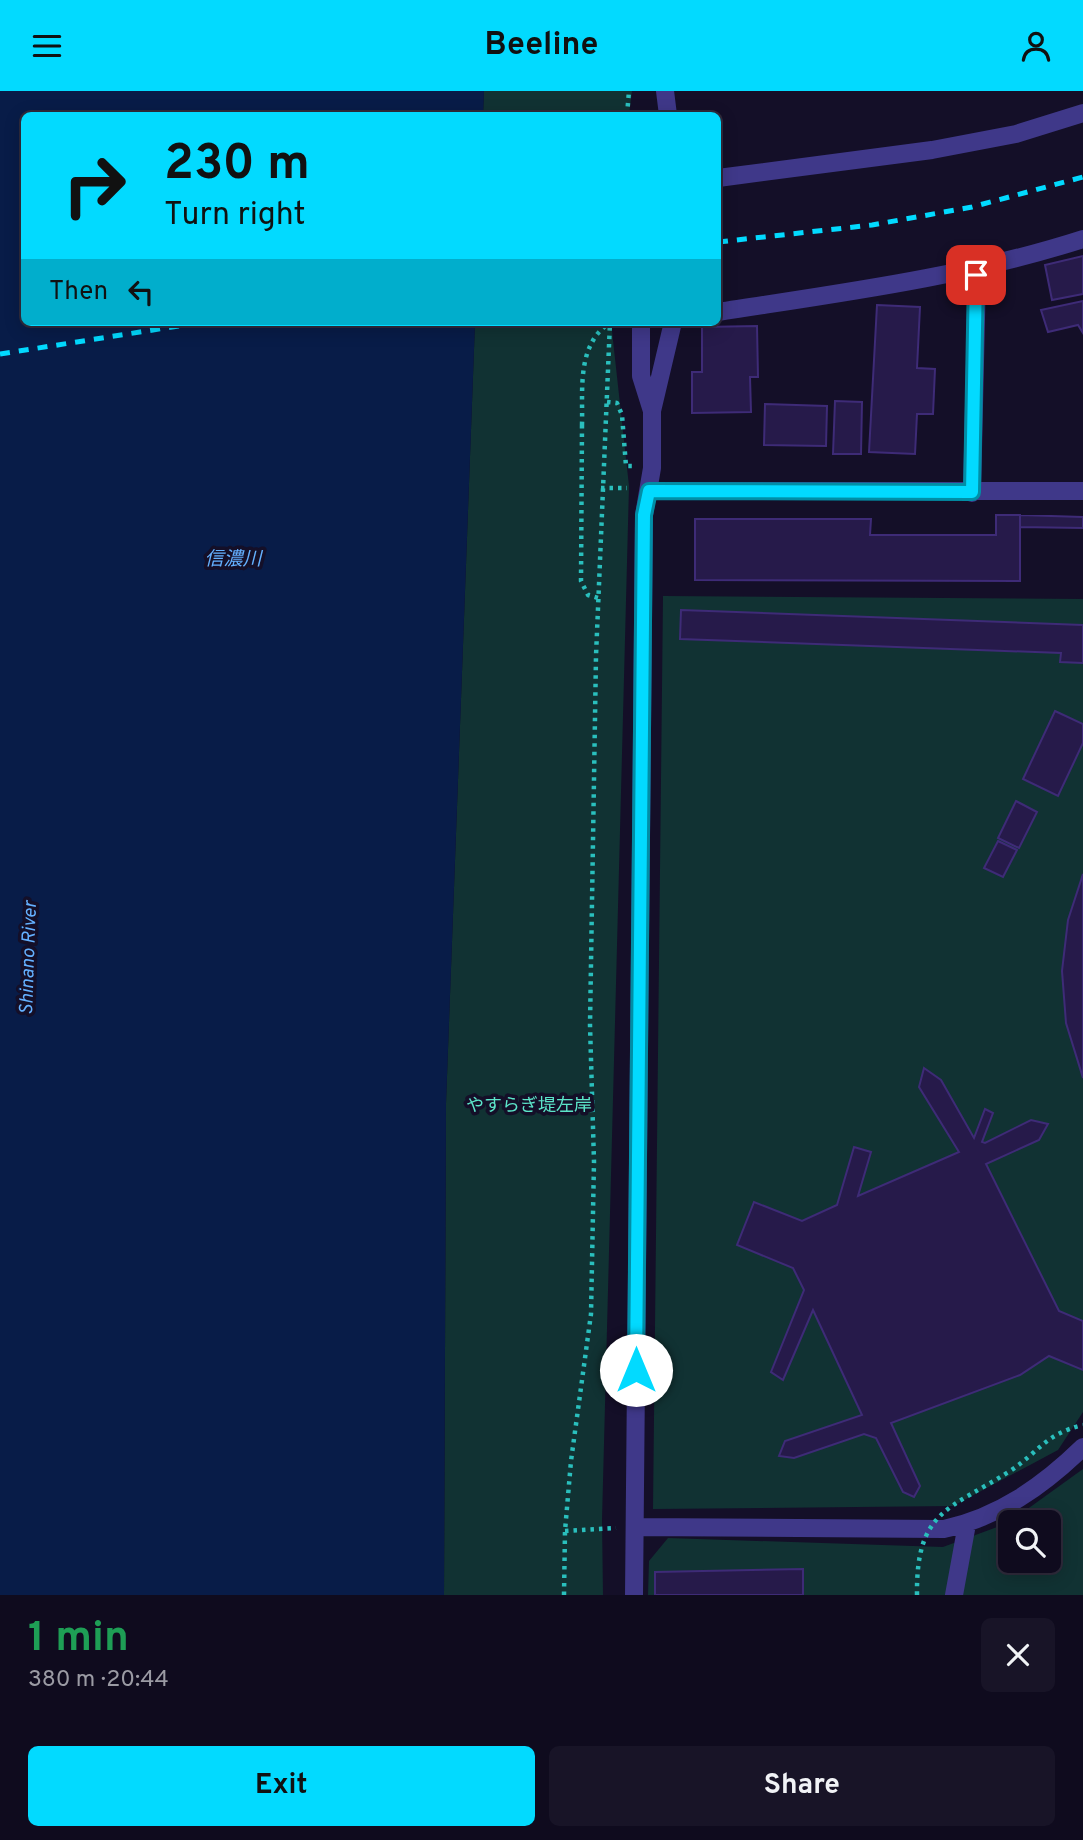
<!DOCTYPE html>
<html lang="en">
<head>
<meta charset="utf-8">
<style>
	:root { --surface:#0f0b1e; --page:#181427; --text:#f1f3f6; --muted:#9b9ba4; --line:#2f2b3c; --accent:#02daff }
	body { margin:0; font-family:Overpass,"Noto Sans JP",sans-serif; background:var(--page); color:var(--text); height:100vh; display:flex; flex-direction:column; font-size:26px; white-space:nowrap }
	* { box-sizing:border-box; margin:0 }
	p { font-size:23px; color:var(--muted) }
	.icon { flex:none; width:38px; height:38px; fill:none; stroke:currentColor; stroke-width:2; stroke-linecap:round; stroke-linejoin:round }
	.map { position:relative; height:1504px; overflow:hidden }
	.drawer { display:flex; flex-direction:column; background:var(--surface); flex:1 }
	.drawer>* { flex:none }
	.hud { position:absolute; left:21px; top:21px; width:700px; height:214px; border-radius:10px; box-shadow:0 4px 18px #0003,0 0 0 2px var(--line); background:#02daff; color:#111; overflow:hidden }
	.fabs { position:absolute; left:998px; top:1419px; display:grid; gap:14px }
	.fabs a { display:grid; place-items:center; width:63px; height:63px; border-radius:10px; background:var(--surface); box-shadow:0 4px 18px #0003,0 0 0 2px var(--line); font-size:35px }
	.pin { position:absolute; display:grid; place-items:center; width:60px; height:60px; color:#fff; margin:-30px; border-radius:14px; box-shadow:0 4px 10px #0006 }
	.me { position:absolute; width:77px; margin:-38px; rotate:0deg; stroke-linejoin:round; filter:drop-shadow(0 0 5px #0008) }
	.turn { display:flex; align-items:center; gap:24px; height:147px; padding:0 28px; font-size:32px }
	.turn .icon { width:91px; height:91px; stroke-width:2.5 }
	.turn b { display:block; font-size:49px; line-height:60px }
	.then { display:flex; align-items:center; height:66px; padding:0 28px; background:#0003; gap:14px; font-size:26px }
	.round { display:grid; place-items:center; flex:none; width:74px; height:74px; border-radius:10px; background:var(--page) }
	.overview { display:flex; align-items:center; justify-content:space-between; height:119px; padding:0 28px }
	h1 { font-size:42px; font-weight:700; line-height:52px; color:#1e9e55 }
	.button { display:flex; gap:14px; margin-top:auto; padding:14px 28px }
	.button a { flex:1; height:80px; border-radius:10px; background:var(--accent); color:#111; font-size:28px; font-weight:700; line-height:80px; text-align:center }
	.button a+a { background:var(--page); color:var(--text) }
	header { display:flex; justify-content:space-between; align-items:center; height:91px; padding:0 28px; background:var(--accent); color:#111; font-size:32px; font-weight:700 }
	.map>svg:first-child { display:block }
	.green { fill:#113233; fill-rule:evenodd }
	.water { fill:#081c48 }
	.building { fill:#261a4a; stroke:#3e2b77; stroke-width:2 }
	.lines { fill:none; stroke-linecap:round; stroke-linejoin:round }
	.path { stroke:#2abfbd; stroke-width:4.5; stroke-dasharray:3.5 5; stroke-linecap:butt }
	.minor { stroke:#3f3889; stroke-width:18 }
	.rail { stroke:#02daff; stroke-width:5; stroke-dasharray:10 9; stroke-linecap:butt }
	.path-bridge { stroke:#2abfbd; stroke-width:4.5; stroke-dasharray:3.5 5; stroke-linecap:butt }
	.route-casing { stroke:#018ea6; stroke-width:18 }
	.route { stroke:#02daff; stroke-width:12 }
	.labels { text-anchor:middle; stroke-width:7; stroke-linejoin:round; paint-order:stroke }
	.park-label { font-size:18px; fill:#5ce5c9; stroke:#140f28 }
	.water-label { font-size:19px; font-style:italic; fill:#64b0ff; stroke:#140f28 }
</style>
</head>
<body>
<header><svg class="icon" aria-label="menu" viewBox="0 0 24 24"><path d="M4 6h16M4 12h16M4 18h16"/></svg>Beeline<svg class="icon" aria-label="person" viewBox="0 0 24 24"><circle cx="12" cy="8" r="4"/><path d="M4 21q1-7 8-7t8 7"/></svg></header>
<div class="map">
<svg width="1083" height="1504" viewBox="0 0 1083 1504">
	<rect width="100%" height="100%" fill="#140f28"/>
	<path class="green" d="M484 0H632L629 24H483Z
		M475 231H611L629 395 602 1429 603 1504H444L446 1012Z
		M663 505 1083 508V1321L1058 1359 953 1415 653 1418Z
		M1083 1378V1504H648L649 1470 668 1447 943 1456 1008 1432ZM1010 1432H1048V1470H1010Z"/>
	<path class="water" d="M0 0H484L483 24H24V231H475L446 1012 444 1504H0Z"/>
	<path class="building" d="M1083 165V203L1052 209 1045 174Z
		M1083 210V242L1078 234 1048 241 1041 219Z
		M877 214 920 216 917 277 935 278 933 323H917L915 363 869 361Z
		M757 235 758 286H750L751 321 692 322V281H702V236Z
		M835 310 862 311 861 363H833Z
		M765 313 827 315 826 355 764 354Z
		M996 424H1020V490L695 489V428H871L870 444H996Z
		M1020 424 1083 426V437L1020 436Z
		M681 519 1083 534V572L1060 571 1061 562 680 548Z
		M1055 620 1083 633V652L1058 705 1023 688Z
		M1016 710 1037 721 1019 757 998 747Z
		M998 750 1017 759 1003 786 984 777Z
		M1083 783V987L1066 932 1062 880 1068 829Z
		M924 977 941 989 974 1047 985 1018 993 1022 982 1051 985 1052 1031 1029 1048 1033 1039 1049 986 1073 1059 1220 1083 1230V1279L1049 1265 1020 1284 891 1332 920 1395 914 1406 903 1401 876 1347 864 1343 794 1367 779 1365 785 1350 862 1324 813 1219 783 1289 771 1281 804 1199 793 1177 737 1154 754 1111 802 1130 837 1114 854 1056 871 1061 858 1105 959 1061 919 996Z
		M803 1478V1504H655V1481Z"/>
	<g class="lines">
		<path class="path" d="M627 24 629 0
			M607 311 617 312 622 324 626 375H632
			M582 334 581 490 588 504 598 507
			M601 397H627
			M565 1440 616 1437
			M564 1504 565 1440 571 1370 591 1223 594 1071 590 934 596 565 610 231"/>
		<path class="minor" d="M665 0 668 24
			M718 87 932 59 1016 43 1083 22
			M718 221C840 202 965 186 1083 148
			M641 231V285L652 320
			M649 400H1083
			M972 402 977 184
			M635 1436 944 1438C999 1426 1043 1395 1083 1356
			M634 1504 644 424 652 377V320L673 231
			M954 1504 967 1433"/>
		<path class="rail" d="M718 151 872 134 972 116 1083 86
			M0 263 204 231"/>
		<path class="path-bridge" d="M582 334C583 299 576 253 611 231
			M917 1504C916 1419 949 1419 1010 1380 1039 1361 1045 1343 1083 1334"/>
	</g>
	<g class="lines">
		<g class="route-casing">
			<path id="route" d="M636 1279 644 424 649 400 972 401 976 184"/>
		</g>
		<use href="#route" class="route"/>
	</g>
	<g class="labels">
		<g class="park-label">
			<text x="529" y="1020">やすらぎ堤左岸</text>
		</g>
		<g class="water-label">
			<text x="233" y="474">信濃川</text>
			<text transform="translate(27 867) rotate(-88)" y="7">Shinano River</text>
		</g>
	</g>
</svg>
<div class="fabs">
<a><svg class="icon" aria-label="search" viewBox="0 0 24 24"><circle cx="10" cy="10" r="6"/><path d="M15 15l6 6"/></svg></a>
</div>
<div class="pin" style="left:976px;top:184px;background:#d93025"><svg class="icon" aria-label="arrive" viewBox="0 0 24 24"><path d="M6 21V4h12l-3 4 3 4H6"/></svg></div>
<svg class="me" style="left:636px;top:1279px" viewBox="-20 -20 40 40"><circle r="19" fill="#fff"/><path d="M0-13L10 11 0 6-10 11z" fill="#02daff"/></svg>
<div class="hud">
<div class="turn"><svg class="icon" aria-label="right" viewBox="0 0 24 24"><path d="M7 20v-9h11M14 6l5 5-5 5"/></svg><div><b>230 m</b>Turn right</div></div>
<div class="then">Then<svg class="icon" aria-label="left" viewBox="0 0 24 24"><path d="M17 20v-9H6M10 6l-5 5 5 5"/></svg></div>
</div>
</div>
<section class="drawer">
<div class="overview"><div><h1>1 min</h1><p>380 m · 20:44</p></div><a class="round"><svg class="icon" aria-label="close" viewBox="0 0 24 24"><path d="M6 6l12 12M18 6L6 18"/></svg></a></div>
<div class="button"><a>Exit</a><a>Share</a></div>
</section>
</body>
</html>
